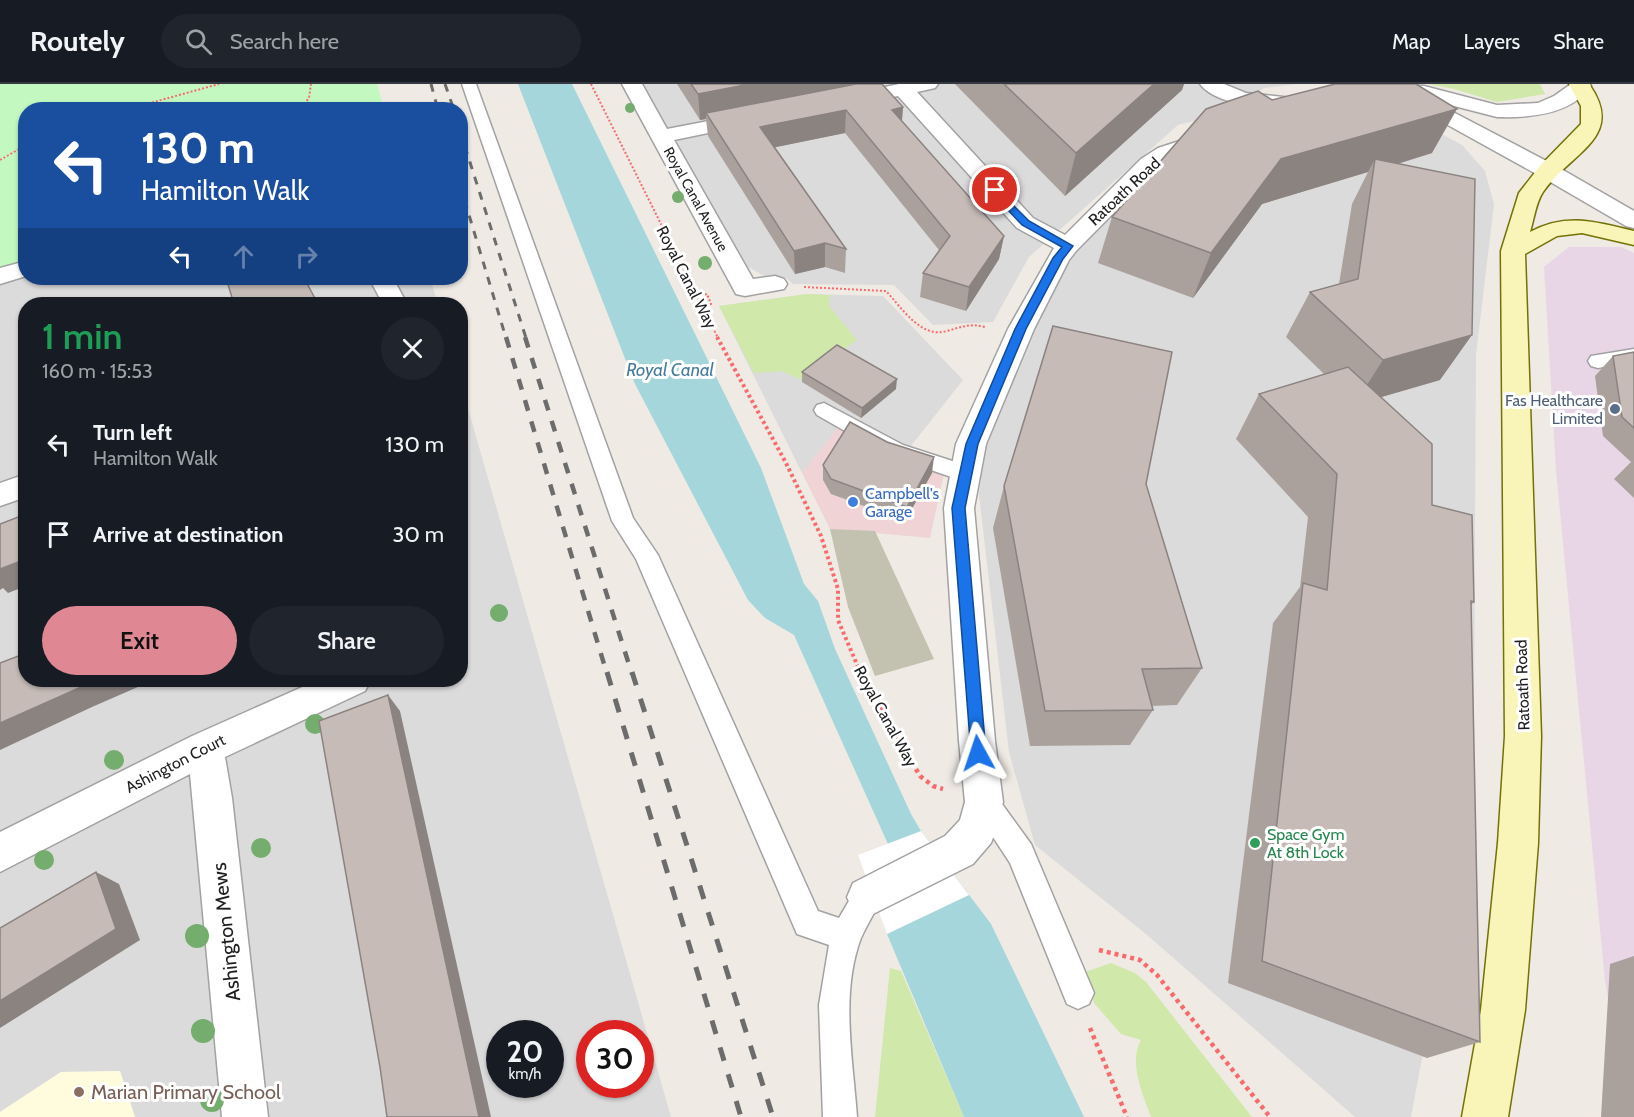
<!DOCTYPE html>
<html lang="en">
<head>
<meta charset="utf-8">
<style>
	:root { --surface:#171b24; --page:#20242c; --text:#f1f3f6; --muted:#9ea1a6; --line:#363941; --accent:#df8793 }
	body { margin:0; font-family:Cabin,sans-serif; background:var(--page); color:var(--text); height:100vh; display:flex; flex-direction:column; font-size:22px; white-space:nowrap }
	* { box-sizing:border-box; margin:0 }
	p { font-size:20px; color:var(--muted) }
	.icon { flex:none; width:33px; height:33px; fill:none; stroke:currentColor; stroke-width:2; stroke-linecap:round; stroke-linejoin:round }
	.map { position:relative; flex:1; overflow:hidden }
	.side { position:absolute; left:18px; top:213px; width:450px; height:390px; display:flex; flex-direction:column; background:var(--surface); border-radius:24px; box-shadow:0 2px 4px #0004 }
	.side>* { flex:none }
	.banner { position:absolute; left:18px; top:18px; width:450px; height:183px; border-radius:24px; box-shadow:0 2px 4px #0004; background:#1a4fa0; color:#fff; overflow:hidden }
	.speed { position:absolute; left:486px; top:936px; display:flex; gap:12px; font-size:30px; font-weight:700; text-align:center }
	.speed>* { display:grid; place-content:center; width:78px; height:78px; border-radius:50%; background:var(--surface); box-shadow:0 2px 4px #0004; line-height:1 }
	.speed small { font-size:15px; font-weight:400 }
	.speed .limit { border:9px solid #d22; background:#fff; color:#111 }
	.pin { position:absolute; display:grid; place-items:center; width:51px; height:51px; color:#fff; margin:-26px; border:3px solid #fff; border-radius:50%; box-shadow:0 2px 6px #0007 }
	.me { position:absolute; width:66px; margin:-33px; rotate:355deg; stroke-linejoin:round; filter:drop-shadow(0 0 4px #0008) }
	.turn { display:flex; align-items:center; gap:21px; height:126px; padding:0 24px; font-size:27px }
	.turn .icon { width:78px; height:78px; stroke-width:2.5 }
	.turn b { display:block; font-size:42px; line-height:51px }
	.lanes { display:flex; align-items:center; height:57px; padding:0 24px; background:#0003; justify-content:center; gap:30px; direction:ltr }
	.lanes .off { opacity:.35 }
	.round { display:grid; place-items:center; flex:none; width:63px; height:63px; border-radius:32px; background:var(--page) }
	.head { display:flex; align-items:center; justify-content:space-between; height:102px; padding:0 24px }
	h1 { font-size:36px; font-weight:600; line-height:45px; color:#1e9e55 }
	.primary-button { display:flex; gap:12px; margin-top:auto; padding:12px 24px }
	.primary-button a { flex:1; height:69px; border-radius:36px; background:var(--accent); color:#111; font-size:24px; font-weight:600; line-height:69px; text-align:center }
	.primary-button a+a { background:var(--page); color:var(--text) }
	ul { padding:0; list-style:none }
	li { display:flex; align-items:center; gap:18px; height:90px; padding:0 24px }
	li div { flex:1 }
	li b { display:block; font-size:22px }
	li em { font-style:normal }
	header { display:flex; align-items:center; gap:36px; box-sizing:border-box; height:84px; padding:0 30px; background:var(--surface); border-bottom:2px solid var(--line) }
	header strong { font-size:28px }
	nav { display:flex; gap:33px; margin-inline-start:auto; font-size:21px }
	.search { width:420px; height:54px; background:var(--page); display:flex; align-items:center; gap:15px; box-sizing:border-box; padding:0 21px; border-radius:33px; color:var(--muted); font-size:22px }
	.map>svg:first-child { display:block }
	.residential { fill:#dcdbdb; fill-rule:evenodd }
	.commercial { fill:#efd3d5 }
	.industrial { fill:#e8d6e6 }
	.education { fill:#fffbdd }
	.construction { fill:#c3c1af }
	.grass { fill:#d0e9aa }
	.park { fill:#c3f9c1 }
	.water { fill:#a4d6dc }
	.pier { fill:#fff }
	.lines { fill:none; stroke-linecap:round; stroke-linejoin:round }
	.service-casing { stroke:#a2a2a2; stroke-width:3 }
	.minor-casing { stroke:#a2a2a2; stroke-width:3 }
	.tertiary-casing { stroke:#a2a2a2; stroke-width:3 }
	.secondary-casing { stroke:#737206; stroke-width:3 }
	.path-far2 { stroke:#f86b6d; stroke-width:2; stroke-dasharray:2 2; stroke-linecap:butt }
	.path-far1 { stroke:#f86b6d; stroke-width:4; stroke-dasharray:3 3; stroke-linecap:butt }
	.path { stroke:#f86b6d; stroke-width:4.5; stroke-dasharray:4 4; stroke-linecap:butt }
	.service { fill:#fff; fill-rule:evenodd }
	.minor { fill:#fff; fill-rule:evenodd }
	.tertiary { fill:#fff; fill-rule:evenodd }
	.secondary { fill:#f9f4b8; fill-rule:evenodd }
	.rail-far2 { stroke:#6c6c6c; stroke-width:3; stroke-dasharray:8 8; stroke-linecap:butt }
	.rail-far1 { stroke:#6c6c6c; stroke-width:4.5; stroke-dasharray:11 11; stroke-linecap:butt }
	.rail { stroke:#6c6c6c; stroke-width:5; stroke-dasharray:14 14; stroke-linecap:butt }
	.tree { fill:#74ad6d }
	.wall { fill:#aaa19d }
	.shaded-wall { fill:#8b8380 }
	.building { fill:#c6bbb7; stroke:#8b8380; stroke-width:1.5 }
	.route { fill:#1a73e8; stroke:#114b97; stroke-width:1.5 }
	.service-dot { fill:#5c6f8a; stroke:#fff; stroke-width:2 }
	.shop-dot { fill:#3f7fe0; stroke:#fff; stroke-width:2 }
	.leisure-dot { fill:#2e9e5b; stroke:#fff; stroke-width:2 }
	.education-dot { fill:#8d6e63; stroke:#fff; stroke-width:2 }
	.labels { text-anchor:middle; stroke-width:6; stroke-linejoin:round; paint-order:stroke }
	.far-street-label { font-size:14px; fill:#1e1e1e; stroke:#fff }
	.street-label { font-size:16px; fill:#1e1e1e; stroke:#fff }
	.service-label { font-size:16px; fill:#4e5e75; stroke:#fff; text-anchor:end }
	.shop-label { font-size:16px; fill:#366cbe; stroke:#fff; text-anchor:start }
	.leisure-label { font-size:16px; fill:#27864d; stroke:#fff; text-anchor:start }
	.water-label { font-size:18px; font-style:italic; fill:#457b9c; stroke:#fff }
	.near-street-label { font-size:20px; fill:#1e1e1e; stroke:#fff }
	.near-education-label { font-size:20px; fill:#785e54; stroke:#fff; text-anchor:start }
</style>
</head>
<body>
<header>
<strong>Routely</strong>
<div class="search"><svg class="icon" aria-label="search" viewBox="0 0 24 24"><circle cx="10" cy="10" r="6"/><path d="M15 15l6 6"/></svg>Search here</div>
<nav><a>Map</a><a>Layers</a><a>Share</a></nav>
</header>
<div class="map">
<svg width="1634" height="1033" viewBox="0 0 1634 1033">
	<rect width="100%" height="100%" fill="#efeae4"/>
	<path class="residential" d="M0 0 26 26V194H430L438 220H26V596H460L461 300 671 1033H135L120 987 61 988 0 1028ZM500 950H550V1000H500ZM590 950H640V1000H590Z
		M639 0H1296L1264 4 1234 27 1178 41 1029 173 993 238 933 241 894 201 793 200 785 193 764 192 743 180Z
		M1419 38 1462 61 1485 87 1494 120 1476 271 1474 623 1454 805 1411 1033H1355L1146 850 1035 761 1009 668 979 411 986 339 1049 210 1090 148 1140 93Z
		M807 210 883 212 963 296 907 367 848 331 802 389 719 222Z"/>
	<path class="commercial" d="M848 331 907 367 946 381 930 454 830 445 802 389Z"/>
	<path class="industrial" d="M1569 163H1621L1634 169V1033H1629L1605 897 1556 386 1544 183Z"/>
	<path class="education" d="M120 987 135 1033H0V1028L61 988Z"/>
	<path class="construction" d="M830 445 875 447 934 575 875 592 848 523Z"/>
	<path class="grass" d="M1428 0H1540L1545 10 1497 18 1454 5Z
		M807 210 830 211 829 222 857 256 802 296 781 287 754 289 719 222Z
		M1111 879 1135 889 1146 898 1252 1033H1151C1143 1011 1128 978 1141 956L1121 950 1094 919 1085 888Z
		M890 884 901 887 964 1033H875Z"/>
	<path class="park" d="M0 0H377L384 25 26 26 25 177 0 184Z"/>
	<path class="water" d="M518 0H572L761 384 804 500 818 517 835 565 911 730 921 747 991 840 1084 1033H964L887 850 888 760 794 551 765 534 748 516 635 300Z"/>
	<path class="pier" d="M921 747 969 811 887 850 858 771Z"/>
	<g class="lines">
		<g class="service-casing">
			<path id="service" d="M462 0H476L633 434 658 471 818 827 839 834 857 803 867 798 877 803 882 813C876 827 867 840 861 854 840 909 853 976 857 1033H823L819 921 829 861 797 850 636 475 612 437Z
				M1634 265V277L1598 284 1591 282 1588 277 1591 272Z
				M824 319 903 361 974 384 977 390 974 396 966 398 887 371 817 331 814 326 817 321Z
				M984 705 994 709 1031 760 1094 909 1089 920 1078 925 1067 920 1010 779 970 718 974 709Z"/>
		</g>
		<g class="minor-casing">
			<path id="minor" d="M622 0H642L667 45 750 29 757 31 760 35 757 39 674 56 753 195 775 192 784 195 787 200 784 205 745 212 736 210Z
				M899 0H938L935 4 917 8 1033 134 1065 151 1141 75 1158 64 1210 47 1218 48 1221 53 1218 58 1174 74 1157 85 1076 167 1069 176 1034 245 986 360 974 424 995 657 1003 718 996 746 991 759 973 780 867 833 853 827 847 813 853 799 945 752 960 736 965 718 959 657 944 424 956 360 1008 245 1054 164 1017 144 898 12 845 23 838 21 835 17 838 13Z
				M1200 0H1224L1246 9 1292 14 1295 18 1292 22C1270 28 1214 20 1200 0Z
				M1382 0 1424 2 1497 21 1538 19 1554 12 1571 0H1590L1591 2C1571 31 1529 34 1497 33L1423 14 1382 8 1379 4Z
				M1427 19 1451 27 1556 82 1559 87 1556 92 1548 94 1540 92 1437 35 1420 29 1417 25 1420 21Z
				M26 177V192L0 200V184Z
				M369 194H393L407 220H383Z
				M26 390V413L0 422V399Z
				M318 596H371L365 607 225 673 232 714 268 1033H222L190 690 0 788V748L192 652Z"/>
		</g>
		<g class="tertiary-casing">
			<path id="tertiary" d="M1548 80 1556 82 1634 127V144L1626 142 1540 92 1537 87 1540 82Z"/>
		</g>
		<g class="secondary-casing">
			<path id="secondary" d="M1569 0H1589C1627 54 1570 68 1543 108 1536 118 1534 135 1530 148 1566 128 1597 138 1634 147V161L1582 149 1557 152 1525 170 1541 652 1538 759 1525 926 1508 1033H1462L1481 926 1498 759 1505 652 1501 167 1519 109 1540 82 1581 40V22Z"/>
		</g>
		<path class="path-far2" d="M591 0 718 254
			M125 26 219 0
			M299 26 309 14 311 0
			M0 76 26 61
			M804 203 886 207C902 224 921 255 947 247 961 243 971 239 985 243
			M697 212 707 210 711 220 701 223"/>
		<path class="path-far1" d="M717 253 786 379 821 452 838 505V536L861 590"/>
		<path class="path" d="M860 588 920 692 933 702 943 705
			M1099 866 1140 876 1157 891 1270 1033
			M1090 944 1127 1033"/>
		<use href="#service" class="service"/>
		<use href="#minor" class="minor"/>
		<use href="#tertiary" class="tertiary"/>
		<use href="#secondary" class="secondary"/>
		<path class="rail-far2" d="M431 0 438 26
			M445 0 454 26
			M460 47 526 254
			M460 101 506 254"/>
		<path class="rail-far1" d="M506 253 607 590
			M525 253 632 590"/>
		<path class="rail" d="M607 588 741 1033
			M632 588 773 1033"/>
	</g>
	<g class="tree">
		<circle cx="630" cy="24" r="5"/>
		<circle cx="678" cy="113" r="6"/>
		<circle cx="705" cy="179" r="7"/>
		<circle cx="499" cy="529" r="9"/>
		<circle cx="315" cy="640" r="10"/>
		<circle cx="114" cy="676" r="10"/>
		<circle cx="261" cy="764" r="10"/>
		<circle cx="44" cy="776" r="10"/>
		<circle cx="197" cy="852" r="12"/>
		<circle cx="203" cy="947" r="12"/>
		<circle cx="212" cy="1016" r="12"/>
	</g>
	<path class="wall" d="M677 0H882L903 23 902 37 1004 152 999 175 966 227 920 213 923 189 939 166 845 49 775 63 846 165 845 189 825 183 795 190 708 52 706 35 700 36Z
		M955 0H1184L1182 6 1065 112Z
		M1272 16 1432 69 1398 80 1440 296 1381 313 1432 421 1474 518 1471 521 1480 958 1427 974 1228 899 1273 539 1300 503 1308 433 1236 355 1259 310 1324 290 1286 253 1310 208 1339 200 1352 120 1368 88 1262 120 1193 214 1098 179 1112 133Z
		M1634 268V414L1614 395 1631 378 1603 352 1595 292 1613 272Z
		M802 288 896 305 861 334 802 298Z
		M823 381 932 389 905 437 831 410 823 396Z
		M1146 400 1202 584 1177 621 1151 622 1153 626 1130 661 1030 662 993 444 1004 402Z
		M1634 872V1033H1601L1610 880Z"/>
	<path class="shaded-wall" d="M750 0H865L706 29V35L700 36 698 10Z
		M1154 0H1184L1182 6 1065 112 1076 69Z
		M903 23 901 46 892 26Z
		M1457 25 1432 69 1373 87 1375 75 1368 88 1262 120 1193 214 1211 169 1281 75Z
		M846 26 845 49 762 66 760 43Z
		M1004 152 999 175 966 227 969 203Z
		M825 159V183L795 190 794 167Z
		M1472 251 1440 296 1354 321 1383 276Z
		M897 295 896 305 861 334 862 324Z
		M934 373 932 389 905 437 907 423Z
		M26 475V502L8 509 3 504 0 506V485Z
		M97 596H154L92 623 0 666V639Z
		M388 611 400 627 491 1033H479Z
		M96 788 119 800 140 856 0 944V917Z"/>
	<path class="building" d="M691 0H750L698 10Z
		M856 0H882L903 23 892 26 1004 152 969 203 923 189 950 152 846 26 760 43 846 165 825 159 794 167 706 29Z
		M1004 0H1154L1076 69Z
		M1335 0H1416L1457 25 1281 75 1211 169 1112 133 1206 25 1258 7 1272 16Z
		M1375 75 1475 95 1472 251 1383 276 1310 208 1358 195Z
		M226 194H304L318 220H234Z
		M1053 242 1172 268 1146 400 1202 584 1142 585 1153 626 1045 627 1004 402Z
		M837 261 897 295 862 324 802 288Z
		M1634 268V344L1622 333 1613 272Z
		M1348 283 1432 360V421L1472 431 1474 518 1471 517 1480 958 1262 877 1303 499 1327 506 1337 390 1259 310Z
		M850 338 887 358 934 373 907 423 831 395 823 381Z
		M26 430V475L0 485V440Z
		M26 569V596H97L0 639V579Z
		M388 611 479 1033H387L380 983 319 637Z
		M96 788 116 845 0 917V844Z"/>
	<path class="route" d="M995 103 1029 137 1073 162 1063 175 1026 245 978 360 965 424 986 669 984 674 978 676 973 674 971 669 952 424 966 360 1015 245 1053 174 1062 163 1022 141 991 108 990 106Z"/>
	<circle class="service-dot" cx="1615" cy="325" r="6"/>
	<circle class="shop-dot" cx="853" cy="418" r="6"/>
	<circle class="leisure-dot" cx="1255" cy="759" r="6"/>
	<circle class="education-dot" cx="79" cy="1008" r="6"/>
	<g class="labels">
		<g class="far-street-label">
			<text transform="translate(696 115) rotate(61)" y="5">Royal Canal Avenue</text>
		</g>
		<g class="street-label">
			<text transform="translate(1124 107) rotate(-43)" y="6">Ratoath Road</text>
			<text transform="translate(687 193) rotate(63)" y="6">Royal Canal Way</text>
			<text transform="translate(1522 601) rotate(-92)" y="6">Ratoath Road</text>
			<text transform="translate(886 632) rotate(61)" y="6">Royal Canal Way</text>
			<text transform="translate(175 679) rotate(-27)" y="6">Ashington Court</text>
		</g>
		<g class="service-label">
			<text x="1603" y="322">Fas Healthcare<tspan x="1603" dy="18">Limited</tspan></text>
		</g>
		<g class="shop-label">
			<text x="865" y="415">Campbell's<tspan x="865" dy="18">Garage</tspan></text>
		</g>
		<g class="leisure-label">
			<text x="1267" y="756">Space Gym<tspan x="1267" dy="18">At 8th Lock</tspan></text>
		</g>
		<g class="water-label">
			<text x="670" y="292">Royal Canal</text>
		</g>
		<g class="near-street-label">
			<text transform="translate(226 848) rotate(-96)" y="7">Ashington Mews</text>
		</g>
		<g class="near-education-label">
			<text x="91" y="1015">Marian Primary School</text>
		</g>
	</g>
</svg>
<div class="speed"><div>20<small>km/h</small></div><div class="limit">30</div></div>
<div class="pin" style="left:995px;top:106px;background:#d93025"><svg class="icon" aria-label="arrive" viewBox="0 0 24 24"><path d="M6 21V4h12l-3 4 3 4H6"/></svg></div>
<svg class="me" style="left:978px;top:669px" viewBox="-20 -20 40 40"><path d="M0-17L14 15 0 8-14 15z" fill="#1a73e8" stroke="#fff" stroke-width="4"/></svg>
<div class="banner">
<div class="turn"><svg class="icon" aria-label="left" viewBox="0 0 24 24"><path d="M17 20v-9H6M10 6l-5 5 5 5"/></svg><div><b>130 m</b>Hamilton Walk</div></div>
<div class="lanes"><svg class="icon" aria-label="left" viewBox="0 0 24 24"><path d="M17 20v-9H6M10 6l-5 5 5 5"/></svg><svg class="icon off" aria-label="ahead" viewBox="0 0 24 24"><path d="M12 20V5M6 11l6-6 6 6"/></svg><svg class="icon off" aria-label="right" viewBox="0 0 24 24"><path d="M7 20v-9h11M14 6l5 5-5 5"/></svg></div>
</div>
<section class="side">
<div class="head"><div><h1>1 min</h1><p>160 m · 15:53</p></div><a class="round"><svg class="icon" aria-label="close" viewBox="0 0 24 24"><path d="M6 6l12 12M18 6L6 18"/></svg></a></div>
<ul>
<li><svg class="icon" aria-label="left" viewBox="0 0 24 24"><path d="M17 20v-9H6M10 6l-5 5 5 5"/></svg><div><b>Turn left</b><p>Hamilton Walk</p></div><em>130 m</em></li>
<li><svg class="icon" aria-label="arrive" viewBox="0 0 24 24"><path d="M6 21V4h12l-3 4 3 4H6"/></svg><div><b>Arrive at destination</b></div><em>30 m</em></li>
</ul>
<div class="primary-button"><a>Exit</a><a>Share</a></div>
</section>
</div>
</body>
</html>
